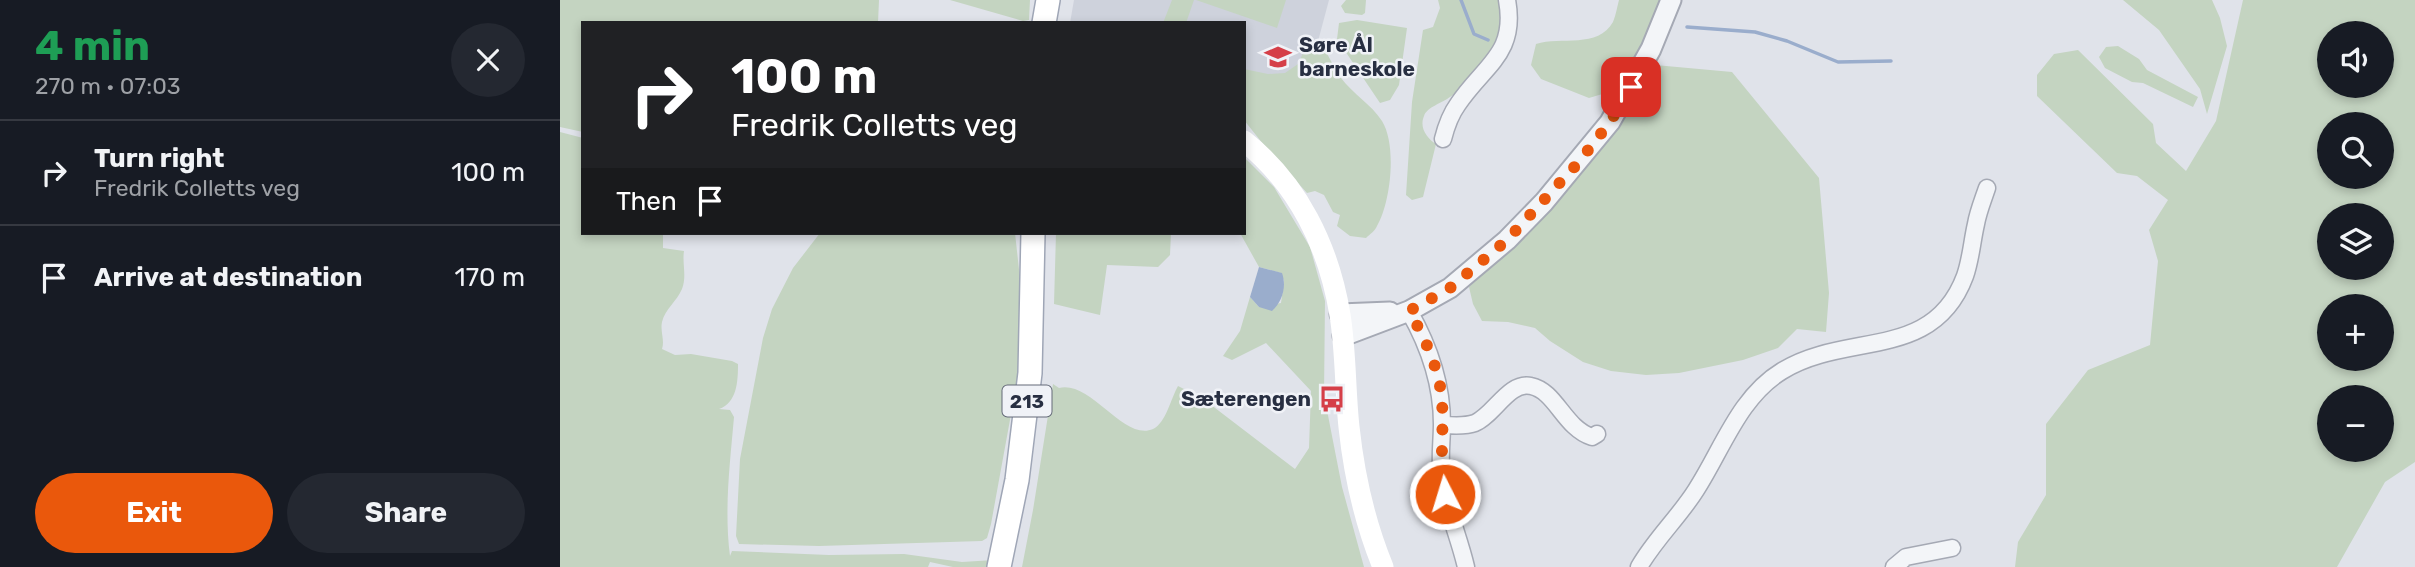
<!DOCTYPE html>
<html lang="en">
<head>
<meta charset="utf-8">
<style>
	:root { --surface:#171b24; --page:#242831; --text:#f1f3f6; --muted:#9ea1a6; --line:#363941; --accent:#ea580c }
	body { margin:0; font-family:Rubik,sans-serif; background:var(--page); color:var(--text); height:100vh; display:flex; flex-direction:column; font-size:26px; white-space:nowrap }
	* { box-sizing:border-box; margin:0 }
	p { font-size:23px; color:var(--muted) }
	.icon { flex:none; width:38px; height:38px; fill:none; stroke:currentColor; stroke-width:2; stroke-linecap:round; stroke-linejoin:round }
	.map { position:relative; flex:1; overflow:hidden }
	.details { display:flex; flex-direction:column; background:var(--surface); width:560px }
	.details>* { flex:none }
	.guide { position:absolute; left:21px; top:21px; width:665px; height:214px; border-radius:0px; box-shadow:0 4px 10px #0003; background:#202124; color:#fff; overflow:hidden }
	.buttons { position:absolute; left:1757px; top:21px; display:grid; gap:14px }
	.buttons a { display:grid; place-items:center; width:77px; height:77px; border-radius:50%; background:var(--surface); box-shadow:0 4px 10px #0003; font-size:35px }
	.pin { position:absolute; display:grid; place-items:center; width:60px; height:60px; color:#fff; margin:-30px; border-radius:14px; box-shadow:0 4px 10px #0006 }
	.me { position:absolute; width:77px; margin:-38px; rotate:355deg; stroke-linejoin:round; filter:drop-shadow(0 0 5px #0008) }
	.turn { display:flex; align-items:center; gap:24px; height:147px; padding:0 35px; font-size:32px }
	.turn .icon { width:91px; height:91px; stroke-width:2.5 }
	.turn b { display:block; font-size:49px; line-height:60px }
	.then { display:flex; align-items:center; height:66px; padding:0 35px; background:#0003; gap:14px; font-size:26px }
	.round { display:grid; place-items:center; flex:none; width:74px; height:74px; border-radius:37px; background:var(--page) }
	.summary { display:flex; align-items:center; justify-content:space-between; height:119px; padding:0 35px }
	h1 { font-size:42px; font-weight:700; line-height:52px; color:#1e9e55 }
	.button { display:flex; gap:14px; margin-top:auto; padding:14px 35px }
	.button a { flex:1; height:80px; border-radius:42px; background:var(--accent); color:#fff; font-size:28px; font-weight:700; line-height:80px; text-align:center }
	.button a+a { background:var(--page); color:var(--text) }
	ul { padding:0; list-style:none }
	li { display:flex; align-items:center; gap:21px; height:105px; padding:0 35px; border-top:2px solid var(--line) }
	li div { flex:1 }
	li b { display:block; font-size:26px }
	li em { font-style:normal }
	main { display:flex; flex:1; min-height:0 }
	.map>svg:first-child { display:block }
	.built { fill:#ced2dc }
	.green { fill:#c4d4c1; fill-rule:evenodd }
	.water { fill:#9aadcc }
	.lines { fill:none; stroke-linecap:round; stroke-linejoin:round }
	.stream { stroke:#9aadcc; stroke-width:3.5 }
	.minor-casing { stroke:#a5a9b4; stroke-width:19 }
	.tertiary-casing { stroke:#a5a9b4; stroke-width:23 }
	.primary-casing { stroke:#9fa6b6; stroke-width:26 }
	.minor { stroke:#f3f5f8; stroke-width:16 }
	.tertiary { stroke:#f3f5f8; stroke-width:19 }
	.secondary { stroke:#fff; stroke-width:21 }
	.primary { stroke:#fff; stroke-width:23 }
	.route { stroke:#ea580c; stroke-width:12; stroke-dasharray:0 21.6 }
	.labels { text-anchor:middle; stroke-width:5; stroke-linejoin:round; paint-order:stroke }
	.shield { fill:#f0f2f7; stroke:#646a78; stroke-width:2 }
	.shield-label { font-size:19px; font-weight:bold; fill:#282f42 }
	.poi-label { font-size:21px; font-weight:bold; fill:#282f42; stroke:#f0f2f7; text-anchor:start }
</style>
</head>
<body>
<main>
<section class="details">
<div class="summary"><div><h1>4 min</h1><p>270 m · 07:03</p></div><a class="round"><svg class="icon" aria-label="close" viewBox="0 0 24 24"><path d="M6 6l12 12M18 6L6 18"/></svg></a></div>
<ul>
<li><svg class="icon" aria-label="right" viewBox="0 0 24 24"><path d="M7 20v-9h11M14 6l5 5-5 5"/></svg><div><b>Turn right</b><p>Fredrik Colletts veg</p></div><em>100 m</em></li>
<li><svg class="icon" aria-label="arrive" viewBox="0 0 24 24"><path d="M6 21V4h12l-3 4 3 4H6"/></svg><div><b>Arrive at destination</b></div><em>170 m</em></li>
</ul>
<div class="button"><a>Exit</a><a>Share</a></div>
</section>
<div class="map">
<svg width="1855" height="567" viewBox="0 0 1855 567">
	<rect width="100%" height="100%" fill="#e0e3ea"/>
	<path class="built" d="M514 0H769L757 45 746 68 684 103V23H510Z"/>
	<path class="green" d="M0 0H319L318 23H23V132L0 127Z
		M390 0H470L469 20 463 21Z
		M612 0H634L626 23H603Z
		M636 0H726L717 28Z
		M786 0H806L805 13 802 15 785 13 781 6Z
		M878 0H941C944 12 944 32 938 44 928 62 908 86 890 97 882 103 867 107 864 116 859 128 867 138 876 144L863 197 852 200 846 195 852 102 863 30 873 27 880 8Z
		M1059 0H1102L1085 42 1059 89 1029 98 981 79 971 65 976 44C1001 36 1038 49 1053 22 1056 15 1057 7 1059 0Z
		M1563 0H1652L1660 18 1667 46 1647 114 1640 89 1599 30Z
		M1683 0H1855V462L1825 482 1777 567H1455L1458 542 1486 495V424L1528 370 1590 345 1598 261 1589 230 1608 200 1577 176 1557 173 1477 96V75L1494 54 1518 50 1593 124 1596 143 1626 171 1656 121ZM1769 33H1822V86H1769ZM1769 124H1822V177H1769ZM1769 215H1822V268H1769ZM1769 306H1822V359H1769ZM1769 397H1822V450H1769Z
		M797 20 847 28 839 85 830 100 820 103 777 39 779 23Z
		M757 45H762C769 56 774 68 781 78 793 94 811 104 822 121 837 145 831 202 817 226 815 231 810 234 806 238L790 236 777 226 780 215 773 212 764 195 755 191 747 193 703 144 684 120V69L708 74 725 73 738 64 743 53Z
		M1558 46 1579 59 1587 70 1638 97 1633 107 1583 83 1572 82 1545 68 1539 57 1546 47Z
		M1095 65 1172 72 1259 178 1269 293 1266 332 1237 329 1218 348 1183 360 1119 373 1086 375 1051 371 1023 362 990 341 975 328 948 322 922 321 913 304 909 287C944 249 985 216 1019 176 1049 143 1071 103 1095 65Z
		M0 132 23 138V233H103V248L124 251C122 264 127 276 122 289 117 301 105 309 102 322 100 332 105 340 102 349L115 355 131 354 172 361 178 364C178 381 177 403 159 409L170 410 174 417C170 463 164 510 170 556L172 551 269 555 344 554 402 562 434 560 433 567H393L370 562 368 567H0Z
		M684 157 714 187 750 247 765 301 764 395 782 487 804 567H462L473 510 493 384 499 388C531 380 564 442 593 429 606 423 611 398 618 386L642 398 735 469 749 448 751 391 706 343 672 360 663 356 680 331 690 297 699 307 721 303 724 281 721 273 699 267 680 233H684Z
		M260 233H455L463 306 458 376 431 524 427 538 422 541 259 546 179 544 176 536 180 459 203 338 212 309 233 268Z
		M496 233H611L610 255 598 267 547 265 540 315 494 304Z"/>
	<path class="water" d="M699 267 722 273C727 287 722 302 712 311L699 307 690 297Z"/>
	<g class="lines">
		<path class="stream" d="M901 0 914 34 928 40
			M1127 27 1195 32 1227 41 1278 62 1331 61"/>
		<g class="minor-casing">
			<path id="minor" d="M883 139C886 127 890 115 898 104 924 65 957 54 947 0
				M849 311C869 346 882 382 882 424 882 442 879 460 882 478 886 508 899 537 906 567
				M882 425C893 425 904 427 915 423 934 415 949 381 971 386 996 391 1004 428 1032 437L1037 434
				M1079 567C1095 539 1119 517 1136 490 1162 450 1179 397 1222 371 1287 331 1373 362 1405 276 1411 259 1412 241 1416 224 1418 212 1423 200 1427 188
				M1334 567 1346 557 1392 548"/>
		</g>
		<g class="tertiary-casing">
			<path id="tertiary" d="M780 314 830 312
				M783 336 849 311 890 288 947 240 984 202 1050 122 1091 49 1111 0"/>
		</g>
		<g class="primary-casing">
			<path id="primary" d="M484 23 488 0
				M439 567 457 480 470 373 473 233"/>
		</g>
		<use href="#minor" class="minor"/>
		<use href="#tertiary" class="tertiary"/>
		<path class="secondary" d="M684 141C738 184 769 247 780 315 786 352 785 390 789 427 794 474 805 523 823 567"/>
		<use href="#primary" class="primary"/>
	</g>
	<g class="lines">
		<path class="route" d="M885 494C879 464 884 433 882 402 880 370 865 338 849 311L890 288 947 240 1018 163 1050 122 1071 87"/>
	</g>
	<defs>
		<g id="school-bare" transform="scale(2.1)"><path d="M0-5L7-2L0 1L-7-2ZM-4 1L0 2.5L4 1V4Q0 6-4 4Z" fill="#d53f48" stroke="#f0f2f7" stroke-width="2.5" paint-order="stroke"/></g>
		<g id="bus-bare" transform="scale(2.1)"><path d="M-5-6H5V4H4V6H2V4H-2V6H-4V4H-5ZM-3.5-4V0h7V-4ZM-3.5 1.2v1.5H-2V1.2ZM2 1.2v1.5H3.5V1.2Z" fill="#d53f48" stroke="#f0f2f7" stroke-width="2.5" paint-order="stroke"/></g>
	</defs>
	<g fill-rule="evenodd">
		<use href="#school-bare" x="718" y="57"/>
		<use href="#bus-bare" x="772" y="399"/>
	</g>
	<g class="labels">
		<rect class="shield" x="442.5" y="385.5" width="49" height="31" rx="5"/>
		<g class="shield-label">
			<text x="467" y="408">213</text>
		</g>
		<g class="poi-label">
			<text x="739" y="52">Søre Ål<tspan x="739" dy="24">barneskole</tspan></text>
			<text x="751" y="406" text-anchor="end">Sæterengen</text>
		</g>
	</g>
</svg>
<div class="buttons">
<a><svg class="icon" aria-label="sound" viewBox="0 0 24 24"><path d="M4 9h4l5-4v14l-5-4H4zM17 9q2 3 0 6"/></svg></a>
<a><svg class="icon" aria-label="search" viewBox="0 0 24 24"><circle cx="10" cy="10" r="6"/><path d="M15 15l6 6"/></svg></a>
<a><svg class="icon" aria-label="layers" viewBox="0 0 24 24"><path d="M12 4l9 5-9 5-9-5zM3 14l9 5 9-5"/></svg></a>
<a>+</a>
<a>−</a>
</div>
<div class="pin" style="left:1071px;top:87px;background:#d93025"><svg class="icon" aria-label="arrive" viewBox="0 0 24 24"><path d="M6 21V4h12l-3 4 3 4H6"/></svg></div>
<svg class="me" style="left:885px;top:494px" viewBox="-20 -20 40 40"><circle r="17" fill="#ea580c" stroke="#fff" stroke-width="3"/><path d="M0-11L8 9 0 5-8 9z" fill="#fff"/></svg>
<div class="guide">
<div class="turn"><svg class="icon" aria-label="right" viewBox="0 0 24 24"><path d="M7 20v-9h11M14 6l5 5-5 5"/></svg><div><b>100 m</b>Fredrik Colletts veg</div></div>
<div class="then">Then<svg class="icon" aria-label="arrive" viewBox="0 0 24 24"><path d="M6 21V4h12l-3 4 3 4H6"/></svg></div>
</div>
</div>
</main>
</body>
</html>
